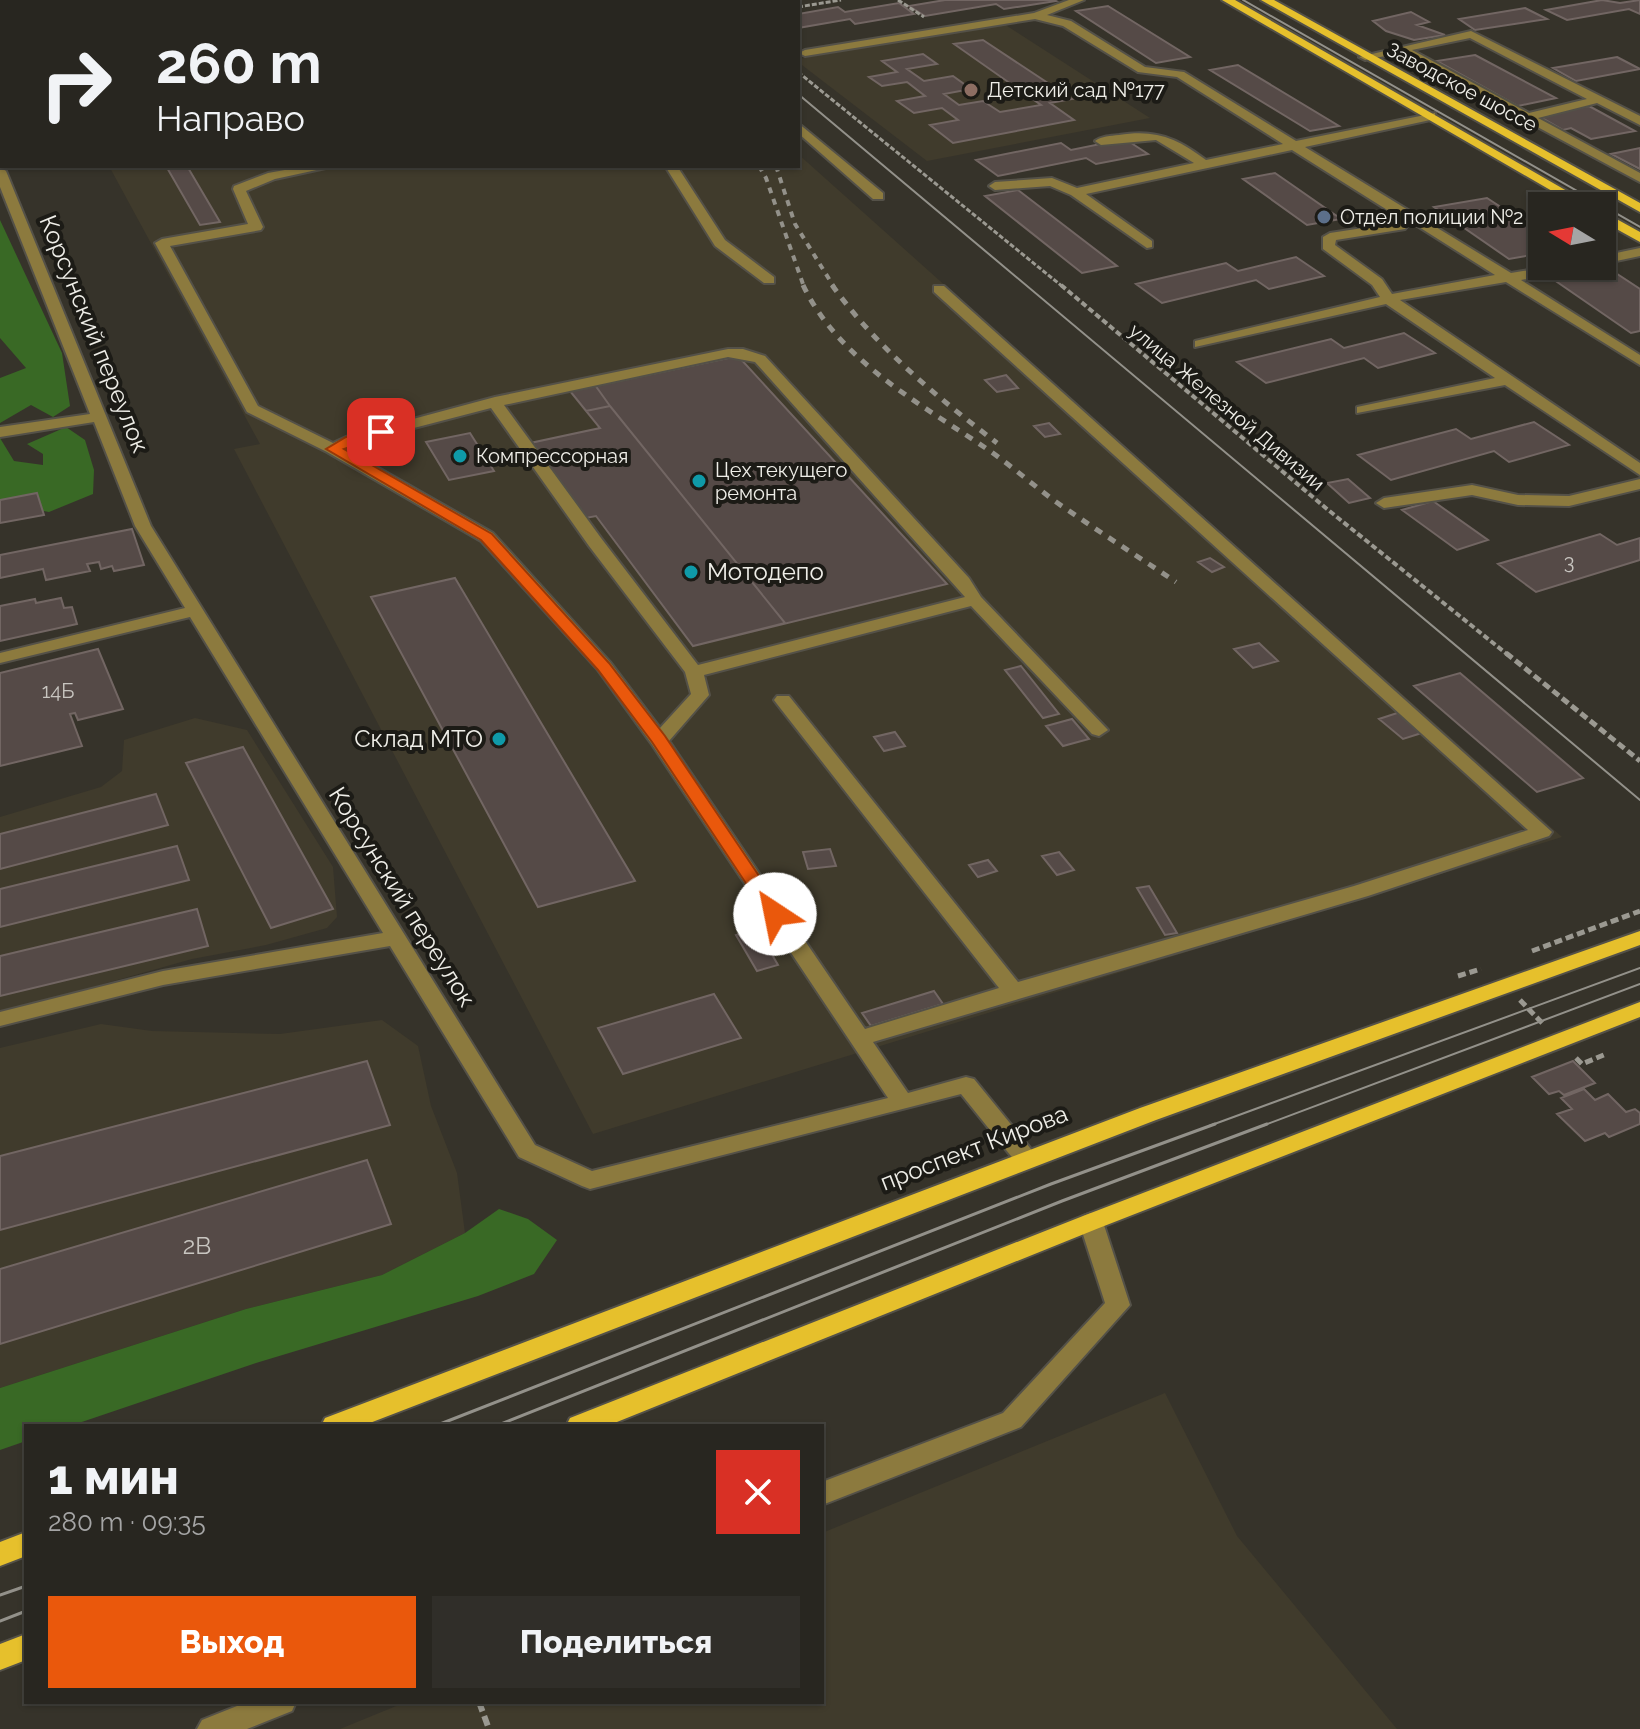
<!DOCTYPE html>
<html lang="ru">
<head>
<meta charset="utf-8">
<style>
	:root { --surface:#282620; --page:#302e29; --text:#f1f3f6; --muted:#a5a5a5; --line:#44433e; --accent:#ea580c }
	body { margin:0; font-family:Raleway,sans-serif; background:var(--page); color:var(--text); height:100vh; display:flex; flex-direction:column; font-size:30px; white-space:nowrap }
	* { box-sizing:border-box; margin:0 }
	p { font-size:26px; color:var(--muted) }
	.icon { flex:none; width:44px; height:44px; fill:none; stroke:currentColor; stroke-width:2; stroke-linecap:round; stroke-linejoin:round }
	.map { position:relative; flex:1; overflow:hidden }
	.drawer { position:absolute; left:24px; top:1424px; width:800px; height:280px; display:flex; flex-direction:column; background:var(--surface); border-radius:0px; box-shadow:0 2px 6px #0004,0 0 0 2px var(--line) }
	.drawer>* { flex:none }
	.top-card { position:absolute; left:0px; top:0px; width:800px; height:168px; box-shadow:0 2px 6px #0004,0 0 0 2px var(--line); background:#282620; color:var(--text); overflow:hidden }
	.needle { width:52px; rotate:280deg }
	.buttons { position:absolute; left:1528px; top:192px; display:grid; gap:16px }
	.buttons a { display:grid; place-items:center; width:88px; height:88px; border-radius:0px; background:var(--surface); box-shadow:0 2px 6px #0004,0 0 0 2px var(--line); font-size:40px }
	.pin { position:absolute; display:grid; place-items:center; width:68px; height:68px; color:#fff; margin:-34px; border-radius:16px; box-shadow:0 4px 12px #0006 }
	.me { position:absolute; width:88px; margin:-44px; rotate:326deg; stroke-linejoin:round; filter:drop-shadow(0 0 6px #0008) }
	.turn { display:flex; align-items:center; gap:28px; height:168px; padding:0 24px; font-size:36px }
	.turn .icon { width:104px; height:104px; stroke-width:2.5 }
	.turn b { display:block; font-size:56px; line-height:68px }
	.round { display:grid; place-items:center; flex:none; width:84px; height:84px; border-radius:0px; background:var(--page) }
	.head { display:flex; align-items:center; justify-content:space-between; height:136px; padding:0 24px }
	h1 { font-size:48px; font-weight:800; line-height:60px }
	.button { display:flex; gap:16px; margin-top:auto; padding:16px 24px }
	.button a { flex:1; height:92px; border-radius:0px; background:var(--accent); color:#fff; font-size:32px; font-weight:800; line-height:92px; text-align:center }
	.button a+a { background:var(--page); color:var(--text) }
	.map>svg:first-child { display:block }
	.built { fill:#403b2c }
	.green { fill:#396925 }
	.building { fill:#554a47; stroke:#726663; stroke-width:2 }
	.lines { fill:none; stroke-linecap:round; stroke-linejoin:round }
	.minor-casing { stroke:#545148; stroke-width:4 }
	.major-casing { stroke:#545148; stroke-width:4 }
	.path-far3 { stroke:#9b9991; stroke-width:3; stroke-dasharray:5 2; stroke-linecap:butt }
	.path-far2 { stroke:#9b9991; stroke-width:4; stroke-dasharray:6 3; stroke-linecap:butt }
	.path-far1 { stroke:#9b9991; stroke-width:5; stroke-dasharray:8 4; stroke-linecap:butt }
	.path { stroke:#9b9991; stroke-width:6; stroke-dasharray:10 5; stroke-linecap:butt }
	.minor { fill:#8c7a3e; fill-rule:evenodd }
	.major { fill:#e6c02c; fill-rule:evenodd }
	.tram-far1 { stroke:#93918a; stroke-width:2 }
	.tram { stroke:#93918a; stroke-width:3 }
	.rail-far1 { stroke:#93918a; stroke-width:4; stroke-dasharray:6 6; stroke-linecap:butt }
	.rail { stroke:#93918a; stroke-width:5; stroke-dasharray:8 8; stroke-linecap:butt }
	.route { fill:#ea580c; stroke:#983908; stroke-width:2 }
	.education-dot { fill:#8d6e63; stroke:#1c1b16; stroke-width:3 }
	.service-dot { fill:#5c6f8a; stroke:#1c1b16; stroke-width:3 }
	.culture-dot { fill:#0f9aa8; stroke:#1c1b16; stroke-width:3 }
	.labels { text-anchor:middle; stroke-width:8; stroke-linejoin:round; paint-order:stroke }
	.far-street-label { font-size:20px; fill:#efeee8; stroke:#1c1b16 }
	.far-poi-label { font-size:20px; fill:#efeee8; stroke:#1c1b16; text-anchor:start }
	.number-label { font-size:20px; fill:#c8c5c0 }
	.street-label { font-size:24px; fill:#efeee8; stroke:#1c1b16 }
	.poi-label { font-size:24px; fill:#efeee8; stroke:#1c1b16; text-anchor:start }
	.near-number-label { font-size:24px; fill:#c8c5c0 }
</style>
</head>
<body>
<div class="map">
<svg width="1640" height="1729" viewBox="0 0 1640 1729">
	<rect width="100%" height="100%" fill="#36332a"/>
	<path class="built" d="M1004 24 1150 118 927 161 798 62V59Z
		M798 154 1562 837 593 1134 234 449 260 444 109 166H798Z
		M195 718 247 730 333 867 337 917 327 928 266 945 192 959 0 1013V817L101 787 122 771 124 740Z
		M382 1020 418 1046 431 1106 457 1173 465 1233 382 1275 246 1309 0 1388V1048L101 1024 152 1031 280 1034Z
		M1165 1393 1237 1536 1397 1729H340L406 1702H822V1533Z"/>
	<path class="green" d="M0 220 62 353 70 406 53 417 31 405 0 423V378L26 368 0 338Z
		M66 427 85 440 94 470 93 494 49 512 0 503V438L14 461 43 465V454L27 444Z
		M499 1209 528 1219 557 1240 534 1274 478 1296 256 1363 70 1426H26V1441L0 1450V1388L246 1309 382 1275 465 1233Z"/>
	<path class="building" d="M89 0 2 2 0 10V1Z
		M945 0H1054L1056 1 1004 9 996 4 925 16 909 6Z
		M1602 0 1620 3 1640 0V14L1629 9 1567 20 1546 10Z
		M899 3 914 14 855 24 850 19 798 28V14L838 7 845 12Z
		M1108 6 1190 57 1156 63 1076 11Z
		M1525 8 1547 19 1475 30 1459 19Z
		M1411 12 1429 22 1417 25 1445 35 1414 40 1386 31 1373 21Z
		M983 40 1072 99 1050 103 1074 120 953 143 930 125 958 120 942 108 914 113 897 101 925 96 907 82 882 86 869 77 897 72 882 61 923 54 937 64 907 69 924 81 953 76 971 89 944 94 959 105 983 101 1000 112 1041 105 954 44Z
		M1475 55 1556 98 1518 106 1437 61Z
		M1617 57 1640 69 1576 81 1553 68Z
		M1238 65 1339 126 1310 131 1210 70Z
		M1589 106 1635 131 1591 139 1571 128 1563 130 1537 115Z
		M1125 139 1148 154 1096 164 1086 158 998 176 976 160 1061 143 1071 150Z
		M1640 148V169L1611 154Z
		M166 166H187L220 222 200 225Z
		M1275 173 1341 219 1307 225 1243 179Z
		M1018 190 1117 266 1082 273 985 196Z
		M1487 198 1542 234V253L1509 259 1434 207Z
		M1296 257 1324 276 1269 289 1256 280 1162 303 1136 284 1226 263 1238 271Z
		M1602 264 1640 289V331L1631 333 1547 275Z
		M1404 333 1435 353 1378 368 1364 358 1266 383 1237 362 1331 339 1344 348Z
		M738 356 947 584 693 646 596 516 575 520 521 445 600 428 570 391Z
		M1006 375 1018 388 997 392 985 380Z
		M595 385 610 406 586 411 570 391Z
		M610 406 785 623 693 646 596 516 575 520 521 445 600 428 586 411Z
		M1534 422 1569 445 1509 462 1494 451 1391 480 1358 455 1456 429 1471 439Z
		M1049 423 1060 434 1045 437 1034 426Z
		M470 433 494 471 449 480 426 442Z
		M1348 479 1370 498 1349 503 1327 483Z
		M37 493 44 515 0 523V500Z
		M1433 501 1488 540 1457 550 1402 510Z
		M132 529 144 565 114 571 112 566 101 569 99 562 87 564 90 571 46 580 43 569 0 578V555Z
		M1600 534 1617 545 1640 538V560L1536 592 1498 564Z
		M1210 558 1224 567 1212 572 1198 562Z
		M455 578 635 881 538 907 371 597Z
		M61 598 64 608 72 607 77 624 0 641V606L35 599 36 603Z
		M1259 643 1278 661 1253 668 1234 649Z
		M98 649 123 709 78 720 75 713 70 714 82 746 0 766V673Z
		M1021 666 1059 714 1043 718 1005 670Z
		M1460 673 1583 778 1537 792 1414 686Z
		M1403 711 1428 731 1403 739 1379 719Z
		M1072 719 1089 739 1063 746 1046 726Z
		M895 732 905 746 884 751 874 737Z
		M243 747 333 909 271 928 186 763Z
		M156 794 168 825 0 869V834Z
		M177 846 189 880 0 927V889Z
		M830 849 836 866 808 869 803 852Z
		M1059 852 1074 870 1057 875 1042 856Z
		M988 860 997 871 978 877 969 865Z
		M1149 886 1177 933 1165 935 1137 888Z
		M197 909 208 946 0 996V956Z
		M757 929 778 965 757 971 736 935Z
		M934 991 943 1004 871 1026 862 1013Z
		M714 994 741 1038 623 1074 598 1028Z
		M367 1061 390 1125 0 1230V1156Z
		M1573 1061 1595 1083 1564 1095 1559 1091 1549 1094 1532 1077Z
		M1584 1089 1595 1100 1608 1094 1626 1112 1635 1109 1640 1113V1124L1609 1137 1605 1133 1585 1141 1557 1114 1572 1109 1561 1098Z
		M367 1160 391 1224 0 1344V1269Z"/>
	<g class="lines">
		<g class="minor-casing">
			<path id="minor" d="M218 0H228L229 2H219Z
				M660 0H672L673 2H661Z
				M1069 0H1084L1047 15 1071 21 1145 67 1184 72 1296 141 1435 113V119L1305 147 1511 273 1554 266H1582L1575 270 1521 280 1640 355V365L1506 282 1400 300 1640 463V475L1505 385 1357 413V407L1495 378 1386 304 1195 347V341L1380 297 1372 285 1323 249V237L1330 233 1396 223 1400 218 1292 150 1086 194 1152 241V247L1147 248 1071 195 1050 186 995 190 989 186 995 182 1052 178 1077 188 1194 163 1156 140 1101 145 1095 141C1102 136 1110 136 1119 135 1155 129 1177 138 1206 160L1283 144 1177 77 1138 72 1063 26 1035 19 805 56 799 53 805 50 1034 13ZM1410 223 1419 227 1495 275 1392 294 1382 279 1335 245 1336 240 1405 229Z
				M1471 31 1640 116V125L1597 103 1538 118 1640 173V182L1400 53 1365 60 1359 57ZM1470 38 1587 99 1529 113 1412 50Z
				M0 62H2V70H0Z
				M2 89V97L0 98V90Z
				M2 107V116L0 117V108Z
				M798 123 883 193V199H873L798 133Z
				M307 166H335L275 179 246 191 263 227 261 230 170 246 258 406 333 443 346 437 495 397 728 349H743L765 356 969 578 981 597 1108 730 1099 736 1092 734 971 606 704 675 709 695 669 741 865 1029 999 988 777 704 774 700 777 696H789L1018 982 1354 886 1528 830 934 292V286H944L1552 832 1549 836 1368 896 873 1042 908 1093 966 1077 974 1079 1035 1154 1039 1160 1035 1166 1027 1168 1019 1166 961 1094 590 1189 582 1186 519 1157 390 946 163 985 0 1026V1012L163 971 383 933 190 617 0 663V653L185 608 135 526 94 422 0 437V427L90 414 0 187V167L6 171 151 526 535 1145 592 1171 888 1098 651 743 598 670 481 541 327 452 247 412 155 243 162 239 248 224 233 189 234 186 268 173ZM728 357 755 362 965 597 698 665 601 538 504 405ZM491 408 589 546 685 672 691 694 660 728 610 662 493 533 345 449 356 443Z
				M665 166H677L725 240 774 277V283H764L715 246Z
				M1640 248V256L1602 264V256Z
				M1640 479V489L1569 506 1518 505 1472 495 1384 508 1376 503 1384 498 1472 485 1518 495 1569 496Z
				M1091 1213 1099 1216 1103 1222 1130 1305 1021 1427 822 1505V1482L1003 1413 1105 1303 1079 1222 1083 1216Z
				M247 1702H296L292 1711 247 1729H197L202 1720Z"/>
		</g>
		<g class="major-casing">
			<path id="major" d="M1222 0H1235L1593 206H1578Z
				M1261 0H1274L1640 203V212Z
				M1602 211 1640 232V242L1602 221Z
				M1640 931V945L1156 1120 362 1426H321L325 1418 1140 1108Z
				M1640 1002V1017L1099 1228 607 1426H566L570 1418 1083 1216Z
				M26 1532V1556L0 1566V1542Z
				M26 1634V1660L0 1670V1644Z"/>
		</g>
		<path class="path-far3" d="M898 0 924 17
			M798 7 841 0
			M798 72 1063 287"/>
		<path class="path-far2" d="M1061 285 1327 509 1508 655"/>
		<path class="path-far1" d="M1506 653 1640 761
			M1532 951 1640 911
			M1458 976 1481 969
			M1520 1000 1544 1025
			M1576 1058 1582 1064 1606 1054"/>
		<path class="path" d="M479 1702 489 1729"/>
		<use href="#minor" class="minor"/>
		<use href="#major" class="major"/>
		<path class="tram-far1" d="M682 0 686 2
			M1243 0 1640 227
			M798 94 1640 800
			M1209 1126 1640 968
			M1262 1126 1640 984"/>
		<path class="tram" d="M435 1426 1051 1184 1215 1124
			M496 1426 1062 1201 1267 1124
			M0 1595 26 1586
			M0 1621 26 1611"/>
		<path class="rail-far1" d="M759 166 766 178 804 287
			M776 166 795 224 834 287"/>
		<path class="rail" d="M803 285C839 361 921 404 987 449 1012 466 1035 487 1059 504 1098 531 1137 556 1176 582
			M832 285C877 348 937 397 997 443"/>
	</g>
	<path class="route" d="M381 428 386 429V435L344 449 492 534 609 663 665 736 782 910 785 914 782 918H769L652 742 598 670 481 540 326 449 346 437Z"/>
	<circle class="education-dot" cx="971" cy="90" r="8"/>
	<circle class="service-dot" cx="1324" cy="217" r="8"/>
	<g class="culture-dot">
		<circle cx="460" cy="456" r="8"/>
		<circle cx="699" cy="481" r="8"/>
		<circle cx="691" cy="572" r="8"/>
		<circle cx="499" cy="739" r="8"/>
	</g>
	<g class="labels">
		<g class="far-street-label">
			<text transform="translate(1462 87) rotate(28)" y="7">Заводское шоссе</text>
			<text transform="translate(1227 407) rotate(40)" y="7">улица Железной Дивизии</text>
		</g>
		<g class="far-poi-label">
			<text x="987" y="97">Детский сад №177</text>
			<text x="1340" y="224">Отдел полиции №2</text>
			<text x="476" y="463">Компрессорная</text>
			<text x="715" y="477">Цех текущего<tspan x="715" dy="23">ремонта</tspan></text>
		</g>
		<g class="number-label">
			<text x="1569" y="569">3</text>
			<text x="58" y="698">14Б</text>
		</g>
		<g class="street-label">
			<text transform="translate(94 334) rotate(68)" y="8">Корсунский переулок</text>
			<text transform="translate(402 897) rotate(58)" y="8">Корсунский переулок</text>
			<text transform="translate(974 1148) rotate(-21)" y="8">проспект Кирова</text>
		</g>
		<g class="poi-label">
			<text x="707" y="580">Мотодепо</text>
			<text x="483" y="747" text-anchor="end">Склад МТО</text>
		</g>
		<g class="near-number-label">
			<text x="197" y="1254">2В</text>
		</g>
	</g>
</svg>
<div class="buttons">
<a><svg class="needle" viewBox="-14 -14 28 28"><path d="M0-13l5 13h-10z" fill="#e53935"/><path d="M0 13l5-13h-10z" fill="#a5a5a5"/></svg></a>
</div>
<div class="pin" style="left:381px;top:432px;background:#d93025"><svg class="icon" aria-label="arrive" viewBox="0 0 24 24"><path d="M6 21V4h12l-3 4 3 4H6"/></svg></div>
<svg class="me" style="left:775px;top:914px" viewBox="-20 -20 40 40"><circle r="19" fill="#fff"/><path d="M0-13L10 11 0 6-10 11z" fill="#ea580c"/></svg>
<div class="top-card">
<div class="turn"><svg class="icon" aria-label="right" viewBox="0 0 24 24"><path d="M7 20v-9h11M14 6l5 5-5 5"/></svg><div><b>260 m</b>Направо</div></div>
</div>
<section class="drawer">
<div class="head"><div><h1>1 мин</h1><p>280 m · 09:35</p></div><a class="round" style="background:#d93025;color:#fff"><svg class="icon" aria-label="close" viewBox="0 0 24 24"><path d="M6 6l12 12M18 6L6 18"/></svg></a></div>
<div class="button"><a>Выход</a><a>Поделиться</a></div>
</section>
</div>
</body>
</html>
